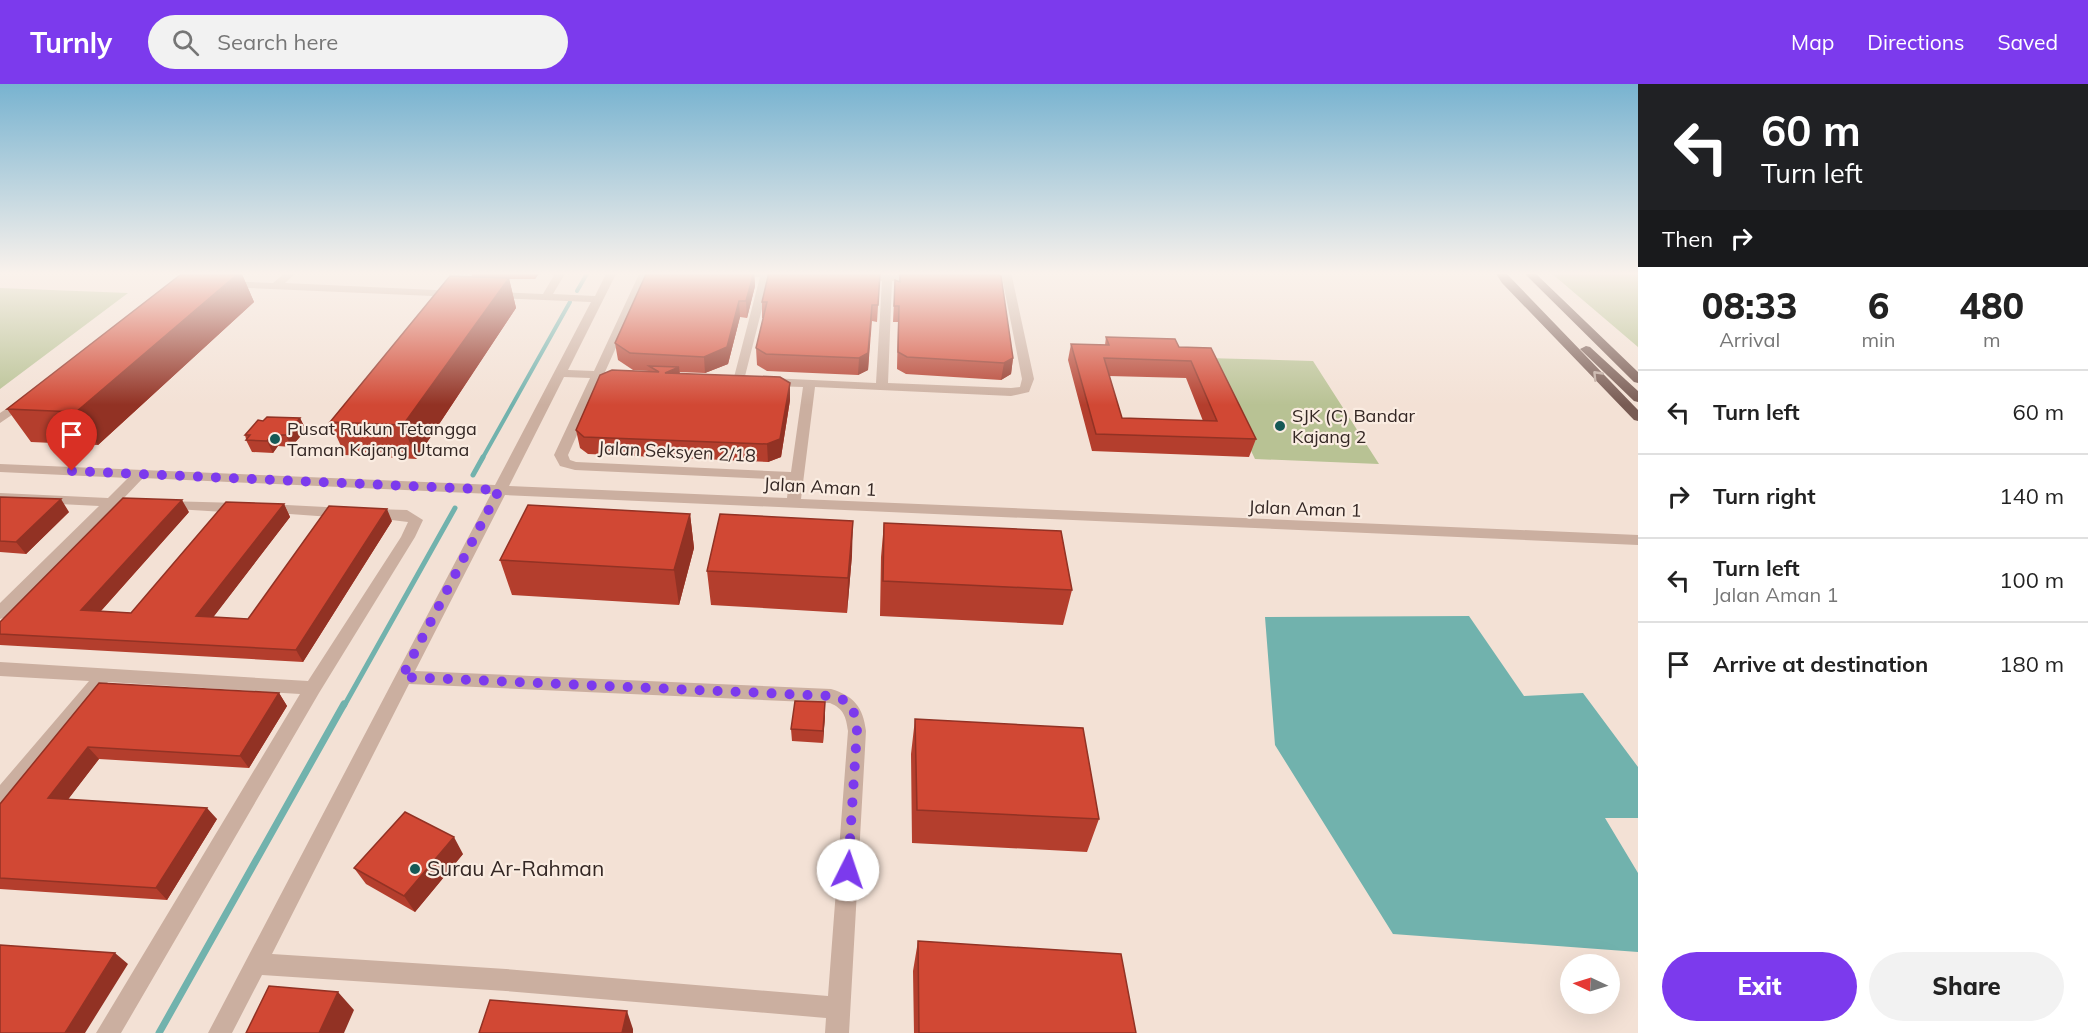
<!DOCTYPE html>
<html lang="en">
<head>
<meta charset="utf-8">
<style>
	:root { --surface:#fff; --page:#f2f2f2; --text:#222; --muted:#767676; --line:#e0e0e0; --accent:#7c3aed }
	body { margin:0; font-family:Mulish,sans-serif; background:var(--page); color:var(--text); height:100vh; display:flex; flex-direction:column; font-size:22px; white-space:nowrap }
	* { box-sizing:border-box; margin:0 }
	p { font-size:20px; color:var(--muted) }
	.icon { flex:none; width:33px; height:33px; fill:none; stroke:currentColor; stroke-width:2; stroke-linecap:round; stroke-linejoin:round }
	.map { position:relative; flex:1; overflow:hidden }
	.panel { display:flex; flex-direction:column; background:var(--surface); width:450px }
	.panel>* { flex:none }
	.hud { background:#202124; color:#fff; overflow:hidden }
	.needle { width:39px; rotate:274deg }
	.fabs { position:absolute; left:1560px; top:870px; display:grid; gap:12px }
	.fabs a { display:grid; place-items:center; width:60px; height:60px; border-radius:50%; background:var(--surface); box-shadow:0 6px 24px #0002; font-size:30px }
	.pin { position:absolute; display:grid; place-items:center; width:51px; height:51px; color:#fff; margin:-62px -26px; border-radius:50% 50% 50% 0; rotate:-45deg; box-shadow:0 0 6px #0007 }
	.pin .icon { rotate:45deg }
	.me { position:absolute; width:66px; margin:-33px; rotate:4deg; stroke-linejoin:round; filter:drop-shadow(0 0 4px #0008) }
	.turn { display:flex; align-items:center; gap:21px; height:126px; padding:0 24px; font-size:27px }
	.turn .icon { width:78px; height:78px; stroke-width:2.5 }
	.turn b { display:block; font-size:42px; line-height:51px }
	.then { display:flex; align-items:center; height:57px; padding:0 24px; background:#0003; gap:12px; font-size:22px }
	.eta { display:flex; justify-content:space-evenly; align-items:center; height:102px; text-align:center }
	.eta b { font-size:36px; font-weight:800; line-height:42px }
	.button { display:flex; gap:12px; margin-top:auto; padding:12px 24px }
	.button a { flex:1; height:69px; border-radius:36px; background:var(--accent); color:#fff; font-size:24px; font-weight:800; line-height:69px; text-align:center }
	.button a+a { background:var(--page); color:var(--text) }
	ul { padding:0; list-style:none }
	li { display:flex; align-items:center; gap:18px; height:84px; padding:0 24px; border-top:2px solid var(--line) }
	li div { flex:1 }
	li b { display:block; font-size:22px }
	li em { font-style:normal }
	header { display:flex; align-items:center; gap:36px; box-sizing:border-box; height:84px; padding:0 30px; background:var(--accent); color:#fff }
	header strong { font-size:28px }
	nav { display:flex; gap:33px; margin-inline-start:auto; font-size:21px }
	.search { width:420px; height:54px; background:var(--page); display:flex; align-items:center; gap:15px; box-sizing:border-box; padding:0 21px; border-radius:33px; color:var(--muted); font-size:22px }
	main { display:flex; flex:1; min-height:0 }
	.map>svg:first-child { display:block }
	.green { fill:#b8c294 }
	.water { fill:#71b2ad }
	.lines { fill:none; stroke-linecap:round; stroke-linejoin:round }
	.stream-far2 { stroke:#71b2ad; stroke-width:4 }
	.stream-far1 { stroke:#71b2ad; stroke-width:5 }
	.stream { stroke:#71b2ad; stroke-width:7 }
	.minor { fill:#cbafa0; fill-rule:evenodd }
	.major { fill:#785b53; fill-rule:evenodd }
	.wall { fill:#b43e2d; fill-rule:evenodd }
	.shaded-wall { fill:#923224 }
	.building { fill:#d14834; stroke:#923224; stroke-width:1.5; fill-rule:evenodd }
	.oneway { stroke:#c0aba1 }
	.route { stroke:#7c3aed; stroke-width:10; stroke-dasharray:0 18 }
	.poi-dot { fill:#165956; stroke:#faece1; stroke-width:2 }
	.labels { text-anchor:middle; stroke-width:4.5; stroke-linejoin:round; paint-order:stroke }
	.poi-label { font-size:18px; fill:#342724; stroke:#faece1; text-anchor:start }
	.street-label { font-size:18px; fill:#342724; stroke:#faece1 }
	.near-poi-label { font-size:21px; fill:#342724; stroke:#faece1; text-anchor:start }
</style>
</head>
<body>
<header>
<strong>Turnly</strong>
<div class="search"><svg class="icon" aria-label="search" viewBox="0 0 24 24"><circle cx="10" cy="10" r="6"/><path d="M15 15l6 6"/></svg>Search here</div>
<nav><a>Map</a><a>Directions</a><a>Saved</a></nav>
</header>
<main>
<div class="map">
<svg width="1638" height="949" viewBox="0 0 1638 949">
	<rect width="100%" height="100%" fill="#f3e1d5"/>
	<path class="green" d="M1550 188H1638V263Z
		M0 204 128 209 0 305Z
		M1206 274 1313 277 1379 380 1255 375Z"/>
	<path class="water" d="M1469 532 1524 612 1583 609 1638 683V734H1605L1638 789V868L1393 850 1275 661 1265 533Z"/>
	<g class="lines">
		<path class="stream-far2" d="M577 207 588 188
			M482 375 570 218"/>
		<path class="stream-far1" d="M473 391 483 373
			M344 622 455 424"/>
		<path class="stream" d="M159 949 344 620"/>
		<path class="minor" d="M286 188H297L285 199 456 207 461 210 456 213 228 203 223 200 228 197 273 199Z
			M556 188H566L553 210 595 212 607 188H617L568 286 594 287 640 188H650L605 288H621L627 292 621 296 602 295 568 371 570 376 576 378 791 388 803 303 770 302 764 298 770 294 876 299 882 197 855 195 854 193 859 190 919 192 924 195 919 198 892 197 888 299 1011 304 1020 303 1022 295 1001 188H1011L1034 295 1029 308 1011 312 815 303 801 415 1638 451V461L505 411 415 587 831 605C854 612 863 623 866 647L849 949H825L826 934 506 907 262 891 232 949H208L491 410 143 394 123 415 143 417 145 420 143 423H115L6 533 0 535V519L99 422 0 417V409L108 414 128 394 0 388V380L495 401 591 218 495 214 490 211 495 208 543 210ZM564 293 590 294 554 371 560 382 575 386 789 396 787 414 509 402ZM409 600 830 619C844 625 846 633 848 647L828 912 506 885 272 870Z
			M689 188H784L792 191 787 194 770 193 743 300 739 301 733 297 760 193 694 191Z
			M24 313 28 314V320L0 339V329Z
			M165 417 240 419 247 424 240 429 160 424 158 421 160 418Z
			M267 420 345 424 352 429 345 434 262 428 260 425Z
			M372 425 407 426 423 436 415 453 319 609 121 949H96L300 610 108 598 7 721 0 723V701L89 597 0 592V578L308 597 401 453 408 438 367 433 365 430Z"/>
		<path class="major" d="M1495 188H1505L1638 326V337L1634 336 1502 199Z
			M1523 188H1534L1638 288V299L1634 298Z
			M1586 262 1590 263 1638 307V318L1634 317 1582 267 1580 265Z"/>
	</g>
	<path class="wall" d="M132 188H157L155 189H132Z
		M241 188 254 218 98 361 31 358 7 325Z
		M471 188H540L535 195H509L516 224 416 375 345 371 330 338 472 192Z
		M754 188 755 202 747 234 740 233 728 280 705 289 679 288 680 289 790 316 781 373 768 378 588 370 580 364 576 346 649 288V287L633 286 618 276 615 259Z
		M900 188 1013 274 1011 290 1001 296 906 290 897 285 898 238H893L895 196 899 198Z
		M880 190 877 238 872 237 868 286 858 291 767 287 757 281 756 264 763 234H762V218Z
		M1106 253 1179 263 1256 355 1249 373 1092 367 1068 276 1071 260 1105 261ZM1109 292 1186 294 1203 337 1122 334Z
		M300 334 306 346 291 363 278 362 273 369 252 368 246 356V355L245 351 263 337Z
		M0 413 69 428 26 470 0 468Z
		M284 420 290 433 213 533 248 535 392 437 303 578 0 561V538L189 428 101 527 131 529Z
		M690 430 694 464 679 521 512 511 500 476Z
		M884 439 1072 506 1063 541 880 532 881 473Z
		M852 471 847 529 711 521 707 487Z
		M99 599 279 609 287 622 249 684 99 675 68 715 217 735 167 816 0 805V720Z
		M825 631 823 659 792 657 791 645Z
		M915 635 1099 735 1087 768 912 759 911 670Z
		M463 770 415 828 366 800 354 784Z
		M918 857 1136 949H914L913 887Z"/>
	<path class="shaded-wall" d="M241 188 254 218 98 361 76 328Z
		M534 188H540L535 195Z
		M754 188 755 202 747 234 746 217Z
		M509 194 516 224 416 375 403 341Z
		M739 217 740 233 728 280 705 289 704 273Z
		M872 221 868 286 858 291 859 274Z
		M1013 274 1011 290 1001 296 1004 279Z
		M679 283 681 300 665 289Z
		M790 299V316L781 373 768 378 767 360Z
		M300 334 306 346 291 363 286 351Z
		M272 351 278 362 273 369 267 357Z
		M61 415 69 428 26 470 16 458Z
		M182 416 189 428 91 538 81 526Z
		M284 420 290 433 205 544 196 532Z
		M387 425 392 437 303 578 296 566Z
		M690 430 694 464 679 521 674 486Z
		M853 437 852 471 847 529 848 494Z
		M279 609 287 622 249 684 240 672Z
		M825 618V631L823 659V647Z
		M88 663 99 675 60 726 48 714Z
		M207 724 217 735 167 816 156 804Z
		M454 753 463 770 415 828 404 812Z
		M115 869 128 880 85 949H65Z
		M338 908 354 926 344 949H319Z
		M627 927 633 945V949H622Z"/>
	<path class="building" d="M184 188H240L76 328 7 325Z
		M647 188H754L746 217H739L727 263 704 273 630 269 615 259Z
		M769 188H875L880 190 878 221H872L868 269 859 274 766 270 756 264 767 218H762Z
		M900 188H992L1001 192 1013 274 1004 279 907 273 898 268 899 222H894L895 196 900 198Z
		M450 192 509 194 403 341 330 338Z
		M1106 253 1175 255 1179 263 1211 264 1256 355 1096 350 1071 260 1109 261ZM1104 274 1191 277 1217 337 1122 334Z
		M649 282 679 283 665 289 780 293 790 299 780 355 767 360 584 353 576 346 600 291 612 286 659 288Z
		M267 333 300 334 286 351H272L267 357 246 356 250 351H245L258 336 263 337Z
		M0 413 61 415 16 458 0 457Z
		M123 414 182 416 81 526 131 529 226 418 284 420 196 532 248 535 329 422 387 425 296 566 0 550V538Z
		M528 421 690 430 674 486 500 476Z
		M720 430 853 437 848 494 707 487Z
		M884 439 1061 447 1072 506 883 497Z
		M99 599 279 609 240 672 88 663 48 714 207 724 156 804 0 794V720Z
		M795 617 825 618 823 647 791 645Z
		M915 635 1083 644 1099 735 917 726Z
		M405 728 454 753 404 812 354 784Z
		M918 857 1121 870 1136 949H919Z
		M0 861 115 869 65 949H0Z
		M269 902 338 908 319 949H246Z
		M490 916 627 927 622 949H479Z"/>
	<defs><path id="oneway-chevron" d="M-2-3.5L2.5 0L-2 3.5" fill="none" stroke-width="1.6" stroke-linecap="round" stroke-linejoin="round" transform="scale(1.5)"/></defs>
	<use class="oneway" href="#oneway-chevron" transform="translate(1597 291) rotate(-134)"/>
	<linearGradient id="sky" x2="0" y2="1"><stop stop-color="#78b3d0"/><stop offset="0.59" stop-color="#faf2ec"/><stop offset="1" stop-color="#faf2ec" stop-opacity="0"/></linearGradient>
	<rect width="1638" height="321" fill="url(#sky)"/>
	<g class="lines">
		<path class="route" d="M72 387 499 406 402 593 831 612 842 615 853 624 857 647 848 786"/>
	</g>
	<g class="poi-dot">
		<circle cx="1280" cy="342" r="6"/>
		<circle cx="275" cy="355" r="6"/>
		<circle cx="415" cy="785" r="6"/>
	</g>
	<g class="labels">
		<g class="poi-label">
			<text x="1292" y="338">SJK (C) Bandar<tspan x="1292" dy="21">Kajang 2</tspan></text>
			<text x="287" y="351">Pusat Rukun Tetangga<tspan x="287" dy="21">Taman Kajang Utama</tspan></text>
		</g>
		<g class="street-label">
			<text transform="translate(677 368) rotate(3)" y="6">Jalan Seksyen 2/18</text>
			<text transform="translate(820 403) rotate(3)" y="6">Jalan Aman 1</text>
			<text transform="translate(1305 425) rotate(2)" y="6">Jalan Aman 1</text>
		</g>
		<g class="near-poi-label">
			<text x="427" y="792">Surau Ar-Rahman</text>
		</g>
	</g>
</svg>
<div class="fabs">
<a><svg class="needle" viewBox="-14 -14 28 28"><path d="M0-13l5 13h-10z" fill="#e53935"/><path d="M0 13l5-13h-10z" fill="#767676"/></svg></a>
</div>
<div class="pin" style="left:72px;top:387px;background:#d93025"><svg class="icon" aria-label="arrive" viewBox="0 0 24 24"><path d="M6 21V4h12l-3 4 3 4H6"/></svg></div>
<svg class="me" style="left:848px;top:786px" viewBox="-20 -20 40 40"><circle r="19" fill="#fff"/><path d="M0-13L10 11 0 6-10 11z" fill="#7c3aed"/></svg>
</div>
<section class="panel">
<div class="hud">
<div class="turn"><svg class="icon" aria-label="left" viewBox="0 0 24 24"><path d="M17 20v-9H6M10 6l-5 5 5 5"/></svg><div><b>60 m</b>Turn left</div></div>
<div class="then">Then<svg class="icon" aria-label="right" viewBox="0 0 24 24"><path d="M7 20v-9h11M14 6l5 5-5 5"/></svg></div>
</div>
<div class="eta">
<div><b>08:33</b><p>Arrival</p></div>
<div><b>6</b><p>min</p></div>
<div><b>480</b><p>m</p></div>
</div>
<ul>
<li><svg class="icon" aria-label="left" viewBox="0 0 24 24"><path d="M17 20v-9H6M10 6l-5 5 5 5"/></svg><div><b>Turn left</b></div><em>60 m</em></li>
<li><svg class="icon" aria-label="right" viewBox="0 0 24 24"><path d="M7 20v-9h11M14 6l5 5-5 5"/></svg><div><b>Turn right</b></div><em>140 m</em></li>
<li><svg class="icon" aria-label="left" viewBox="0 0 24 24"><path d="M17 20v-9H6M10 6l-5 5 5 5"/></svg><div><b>Turn left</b><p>Jalan Aman 1</p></div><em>100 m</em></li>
<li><svg class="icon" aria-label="arrive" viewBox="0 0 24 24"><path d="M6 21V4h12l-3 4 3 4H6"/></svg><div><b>Arrive at destination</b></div><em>180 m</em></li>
</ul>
<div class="button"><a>Exit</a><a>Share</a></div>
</section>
</main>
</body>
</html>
